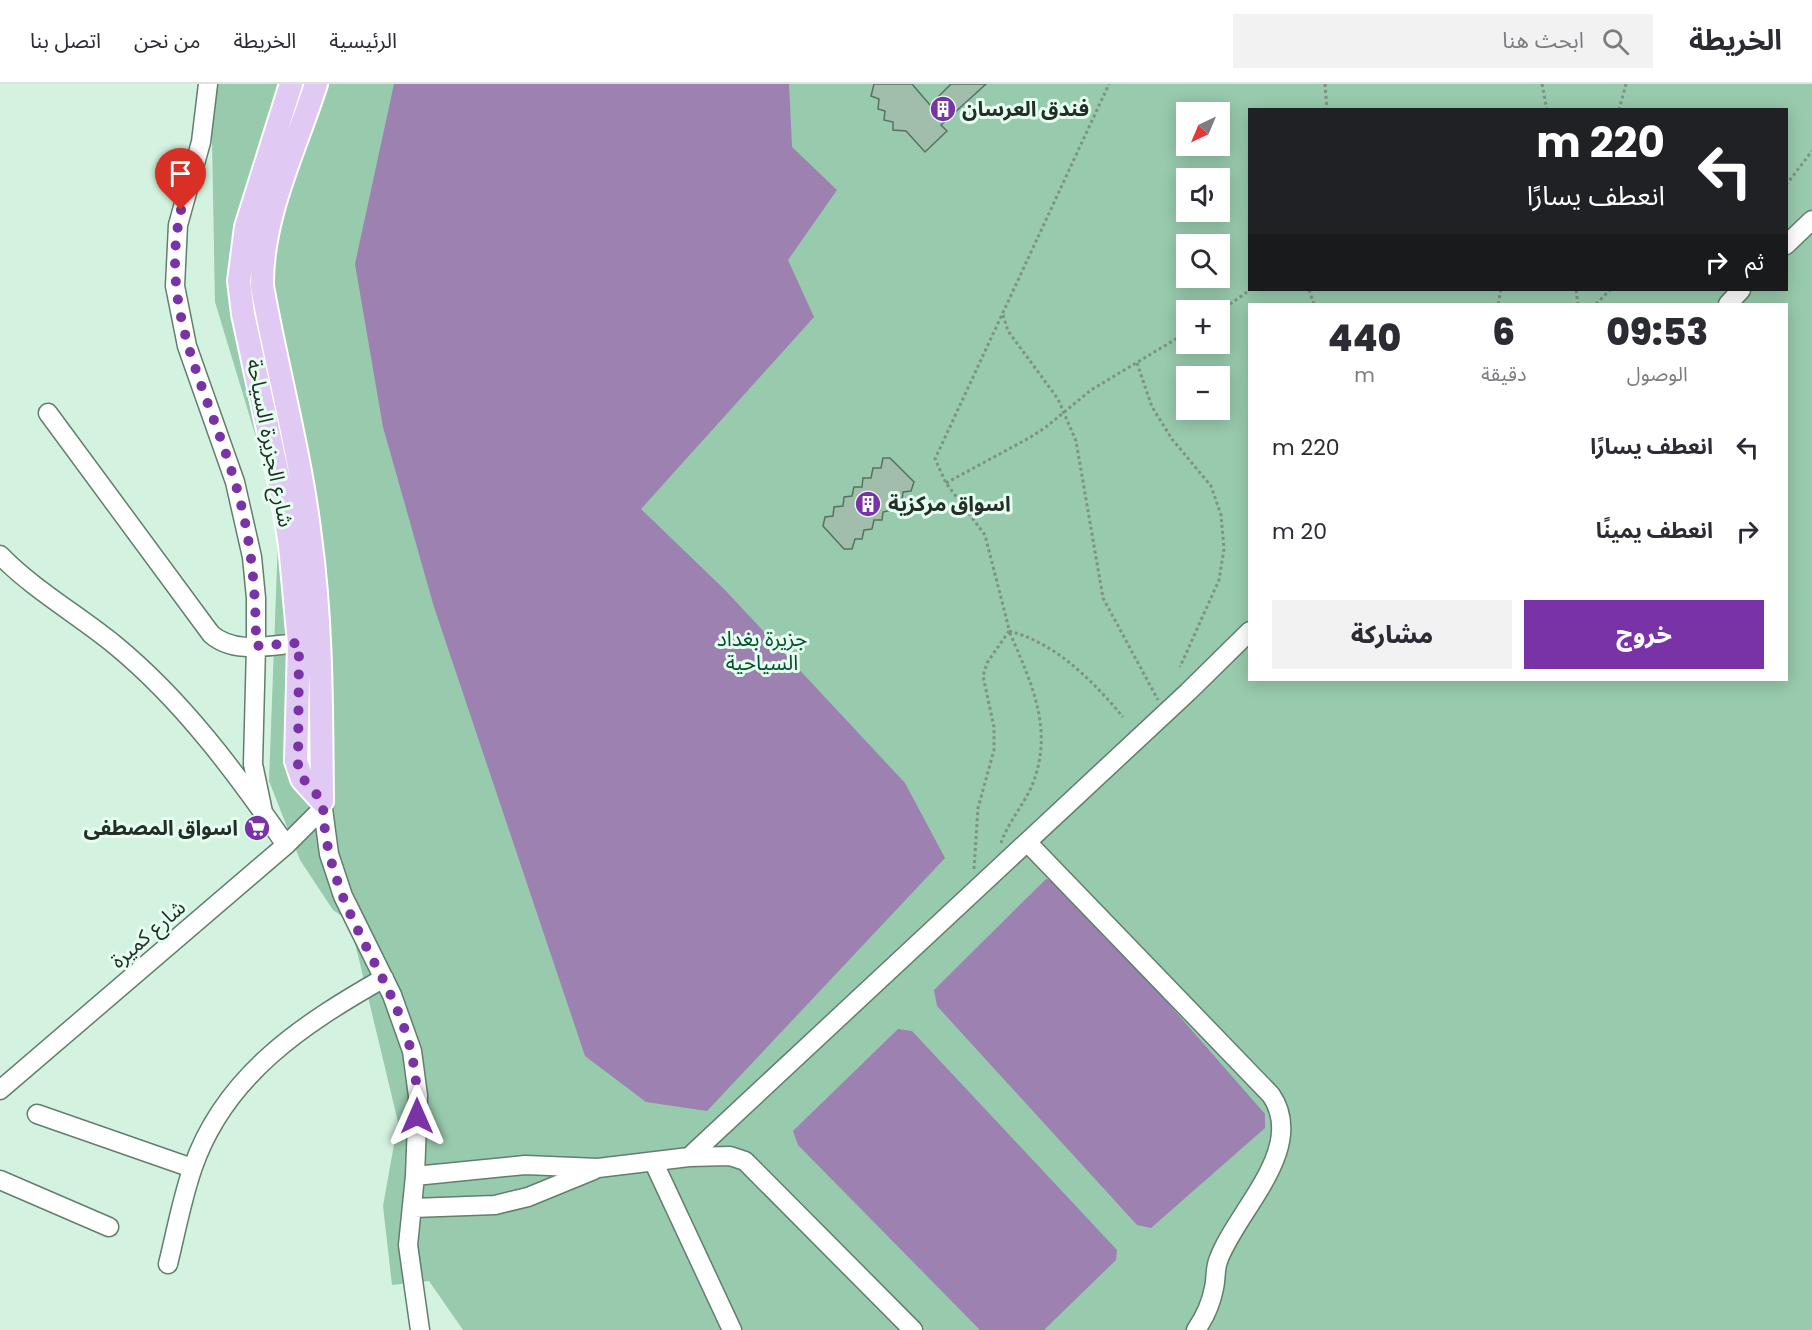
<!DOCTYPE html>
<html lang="ar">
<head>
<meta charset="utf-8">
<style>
	:root { --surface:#fff; --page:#f2f2f3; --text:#2b2b33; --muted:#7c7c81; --line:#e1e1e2; --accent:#7a33a6 }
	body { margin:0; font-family:Poppins,"Noto Sans Arabic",sans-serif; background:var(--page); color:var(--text); direction:rtl; height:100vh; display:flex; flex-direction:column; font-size:22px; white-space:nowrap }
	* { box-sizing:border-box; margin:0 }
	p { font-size:20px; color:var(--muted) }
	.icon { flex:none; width:33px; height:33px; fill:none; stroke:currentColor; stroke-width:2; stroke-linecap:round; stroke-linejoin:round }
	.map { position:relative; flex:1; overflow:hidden; direction:ltr }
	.side { position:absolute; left:1248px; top:219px; width:540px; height:378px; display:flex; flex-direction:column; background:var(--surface); border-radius:0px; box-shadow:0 3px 15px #0003; direction:rtl }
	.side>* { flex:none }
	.top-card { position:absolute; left:1248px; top:24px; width:540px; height:183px; border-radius:0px; box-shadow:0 3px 15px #0003; direction:rtl; background:#202124; color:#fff; overflow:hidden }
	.needle { width:39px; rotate:224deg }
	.fabs { position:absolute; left:1176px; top:18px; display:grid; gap:12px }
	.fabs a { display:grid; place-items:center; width:54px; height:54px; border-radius:0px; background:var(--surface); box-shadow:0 3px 15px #0003; font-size:30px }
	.pin { position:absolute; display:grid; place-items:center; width:51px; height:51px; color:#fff; margin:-62px -26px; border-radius:50% 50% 50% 0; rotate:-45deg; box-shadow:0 0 6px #0007 }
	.pin .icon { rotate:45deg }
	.me { position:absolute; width:66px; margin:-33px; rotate:0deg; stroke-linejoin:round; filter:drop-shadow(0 0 4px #0008) }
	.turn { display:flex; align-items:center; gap:21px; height:126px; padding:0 24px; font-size:27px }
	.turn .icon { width:78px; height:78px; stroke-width:2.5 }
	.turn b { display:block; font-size:42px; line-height:51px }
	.then { display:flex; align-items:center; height:57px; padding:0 24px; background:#0003; gap:12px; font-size:22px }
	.eta { display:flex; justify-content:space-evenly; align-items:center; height:102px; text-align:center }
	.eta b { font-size:36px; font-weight:800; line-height:42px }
	.cta { display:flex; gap:12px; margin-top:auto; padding:12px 24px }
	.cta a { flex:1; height:69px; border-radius:0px; background:var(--accent); color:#fff; font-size:24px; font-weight:800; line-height:69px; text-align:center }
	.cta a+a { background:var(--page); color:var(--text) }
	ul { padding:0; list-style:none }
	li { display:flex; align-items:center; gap:18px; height:84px; padding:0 24px }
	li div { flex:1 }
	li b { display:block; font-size:22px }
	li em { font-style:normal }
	header { display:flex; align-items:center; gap:36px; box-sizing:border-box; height:84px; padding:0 30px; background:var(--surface); border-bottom:2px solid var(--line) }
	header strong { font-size:28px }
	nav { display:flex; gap:33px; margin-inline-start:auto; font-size:21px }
	.search { width:420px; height:54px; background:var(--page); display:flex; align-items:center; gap:15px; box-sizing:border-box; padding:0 21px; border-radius:0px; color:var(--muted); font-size:22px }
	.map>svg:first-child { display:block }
	.green { fill:#98caad; fill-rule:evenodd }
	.water { fill:#9c81b1 }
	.building { fill:#a0beab; stroke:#567262; stroke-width:1.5 }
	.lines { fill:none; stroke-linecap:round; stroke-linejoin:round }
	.minor-casing { stroke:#627e6d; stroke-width:21 }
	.major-casing { stroke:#fff; stroke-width:26 }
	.path { stroke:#7d9386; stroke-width:3; stroke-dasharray:3 3; stroke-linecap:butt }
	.minor { stroke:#fff; stroke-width:18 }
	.major { stroke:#e0c9f2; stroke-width:22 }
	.route { stroke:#7a33a6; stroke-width:10; stroke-dasharray:0 18 }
	.labels { text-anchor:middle; stroke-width:6; stroke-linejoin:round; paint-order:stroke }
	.poi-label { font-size:21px; font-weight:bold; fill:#222e27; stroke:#e5feef; text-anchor:start }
	.street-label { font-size:21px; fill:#222e27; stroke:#e5feef }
	.park-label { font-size:21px; fill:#034e30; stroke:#e5feef }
</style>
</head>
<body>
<header>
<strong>الخريطة</strong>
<div class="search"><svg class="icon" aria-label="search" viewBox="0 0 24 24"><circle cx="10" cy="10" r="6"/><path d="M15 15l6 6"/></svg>ابحث هنا</div>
<nav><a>الرئيسية</a><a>الخريطة</a><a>من نحن</a><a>اتصل بنا</a></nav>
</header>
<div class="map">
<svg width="1812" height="1246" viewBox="0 0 1812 1246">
	<rect width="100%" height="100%" fill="#d3f3e0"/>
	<path class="green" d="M211 0H1812V1246H463L429 1197 392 1201 383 1122 398 1038 350 838 333 826 300 776 269 697 279 429 215 218ZM1250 26H1786V206H1250ZM1186 28H1220V62H1186ZM1186 94H1220V128H1186ZM1186 160H1220V194H1186ZM1250 220H1786V596H1250ZM1186 226H1220V260H1186ZM1186 292H1220V326H1186Z"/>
	<path class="water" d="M394 0H789L792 63 837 106 788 176 814 233 641 425 725 506 905 699 945 774 707 1027 646 1018 585 972 434 523 383 343 355 180Z
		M1046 795 1063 799 1265 1030V1044L1151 1144 1137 1141 937 922 934 906Z
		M898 945 912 947 1117 1166 1116 1176 1044 1246H980L798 1061 793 1047Z"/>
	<path class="building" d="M874 0H912L930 21 951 0H986L941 41 947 47 925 68 906 47 893 46V38L884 36 885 27 878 25 879 15 871 12Z
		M883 374H890L914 398 911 407 903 408 902 417 893 418 892 426 883 428 882 436H874L872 445 864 446 862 455H855L852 465H844L823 442 825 433 833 432 834 423 843 422 844 413 852 412 854 403H862L863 394H871L873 384H881Z"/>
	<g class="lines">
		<g class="minor-casing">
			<path id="minor" d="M208 0 201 58 178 141 175 202 187 262 235 398 252 473 256 514V562L253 680 263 728
				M1786 161 1812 136
				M1728 220 1741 206
				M48 329 211 550C234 571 271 561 299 559
				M0 471C34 506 77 530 115 561 183 617 236 689 286 761
				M322 717 329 770 343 812 392 911 412 967 418 1012 415 1092 408 1161 420 1246
				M1027 758 1271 1011C1308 1065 1235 1128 1218 1177 1215 1185 1216 1196 1214 1204 1211 1220 1205 1233 1196 1246
				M0 1006 286 761 322 725
				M37 1030 192 1084
				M689 1073 1188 608 1250 547
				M654 1079 732 1246
				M415 1092 525 1081 598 1084 689 1073 730 1072 745 1077 913 1246
				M0 1096 109 1143
				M413 1124 495 1121 528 1113 594 1086
				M168 1180C176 1148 182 1114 193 1083 225 991 303 940 384 894"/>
		</g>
		<g class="major-casing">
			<path id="major" d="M291 0 246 143 239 197 243 230 282 410 290 461 299 559 296 677 302 695 322 717
				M316 0C295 66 261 132 262 202 277 286 300 368 310 453 322 541 321 629 322 717"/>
		</g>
		<path class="path" d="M1325 0 1327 26
			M1542 0 1547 26
			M1619 26 1626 0
			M1786 101 1812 67
			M1309 206 1314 220
			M1576 206 1578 220
			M1498 220 1501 206
			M1596 220 1610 206
			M1220 227 1250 206
			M1003 231 1008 247 1058 315 1076 357 1103 514 1158 616
			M1137 279 1152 323 1172 355 1211 402 1221 431 1224 465 1219 496 1180 583
			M946 399 1029 354 1046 343 1091 306 1186 249
			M1009 547C1056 559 1093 597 1123 633
			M1001 759C1007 741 1021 724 1030 706 1056 649 1032 600 1009 547
			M974 785 978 724 994 666V643L983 592 987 579 1009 547 1008 541 985 451 946 399 935 375 1109 0"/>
		<use href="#minor" class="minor"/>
		<use href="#major" class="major"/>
	</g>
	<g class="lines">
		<path class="route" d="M181 126C158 225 207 304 234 395 251 450 256 505 256 562L299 559 298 686C303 698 319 710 322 719 324 728 324 738 325 747 328 769 335 792 343 813 376 894 420 937 417 1032"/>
	</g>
	<defs>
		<g id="building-disc" transform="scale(1.35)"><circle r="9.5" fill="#7a33a6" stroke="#e5feef"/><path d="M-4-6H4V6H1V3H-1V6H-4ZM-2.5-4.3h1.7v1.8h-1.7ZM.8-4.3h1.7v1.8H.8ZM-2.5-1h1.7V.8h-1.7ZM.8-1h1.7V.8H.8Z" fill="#fff"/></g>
		<g id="supermarket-disc" transform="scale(1.35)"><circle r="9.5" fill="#7a33a6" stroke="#e5feef"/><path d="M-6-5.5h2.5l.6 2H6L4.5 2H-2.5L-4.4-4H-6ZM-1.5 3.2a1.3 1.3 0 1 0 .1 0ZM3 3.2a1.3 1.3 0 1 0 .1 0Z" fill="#fff"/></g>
	</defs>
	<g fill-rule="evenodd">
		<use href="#building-disc" x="943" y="25"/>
		<use href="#building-disc" x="868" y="420"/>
		<use href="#supermarket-disc" x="257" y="744"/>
	</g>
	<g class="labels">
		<g class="poi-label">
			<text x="962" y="32">فندق العرسان</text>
			<text x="888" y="427">اسواق مركزية</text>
			<text x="238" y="751" text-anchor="end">اسواق المصطفى</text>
		</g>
		<g class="street-label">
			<text transform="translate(270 359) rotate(79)" y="7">شارع الجزيرة السياحة</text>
			<text transform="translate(148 850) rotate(-41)" y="7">شارع كميرة</text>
		</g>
		<g class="park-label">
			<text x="762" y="562">جزيرة بغداد<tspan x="762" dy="24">السياحية</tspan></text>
		</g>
	</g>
</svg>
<div class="fabs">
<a><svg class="needle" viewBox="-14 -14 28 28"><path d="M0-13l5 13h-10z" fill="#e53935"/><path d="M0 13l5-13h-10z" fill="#7c7c81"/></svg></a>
<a><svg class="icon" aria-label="sound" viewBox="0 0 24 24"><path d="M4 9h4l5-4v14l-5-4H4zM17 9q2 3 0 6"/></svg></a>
<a><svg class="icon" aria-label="search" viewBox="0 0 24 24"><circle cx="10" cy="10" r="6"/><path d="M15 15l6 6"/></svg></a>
<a>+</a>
<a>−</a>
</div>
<div class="pin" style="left:181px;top:126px;background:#d93025"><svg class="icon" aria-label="arrive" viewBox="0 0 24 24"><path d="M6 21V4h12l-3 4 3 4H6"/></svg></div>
<svg class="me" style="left:417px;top:1032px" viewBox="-20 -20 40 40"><path d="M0-17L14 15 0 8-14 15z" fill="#7a33a6" stroke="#fff" stroke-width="4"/></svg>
<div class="top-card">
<div class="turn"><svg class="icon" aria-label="left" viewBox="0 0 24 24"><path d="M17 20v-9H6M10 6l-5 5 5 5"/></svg><div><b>220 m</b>انعطف يسارًا</div></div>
<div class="then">ثم<svg class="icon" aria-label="right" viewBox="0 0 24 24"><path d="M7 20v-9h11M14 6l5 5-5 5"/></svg></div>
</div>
<section class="side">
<div class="eta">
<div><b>09:53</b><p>الوصول</p></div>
<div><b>6</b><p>دقيقة</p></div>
<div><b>440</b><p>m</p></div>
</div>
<ul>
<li><svg class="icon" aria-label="left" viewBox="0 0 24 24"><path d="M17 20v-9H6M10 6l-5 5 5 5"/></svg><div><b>انعطف يسارًا</b></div><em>220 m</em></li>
<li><svg class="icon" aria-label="right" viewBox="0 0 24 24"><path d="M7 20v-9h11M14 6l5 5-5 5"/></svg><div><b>انعطف يمينًا</b></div><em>20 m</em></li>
</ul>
<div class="cta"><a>خروج</a><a>مشاركة</a></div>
</section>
</div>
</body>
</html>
